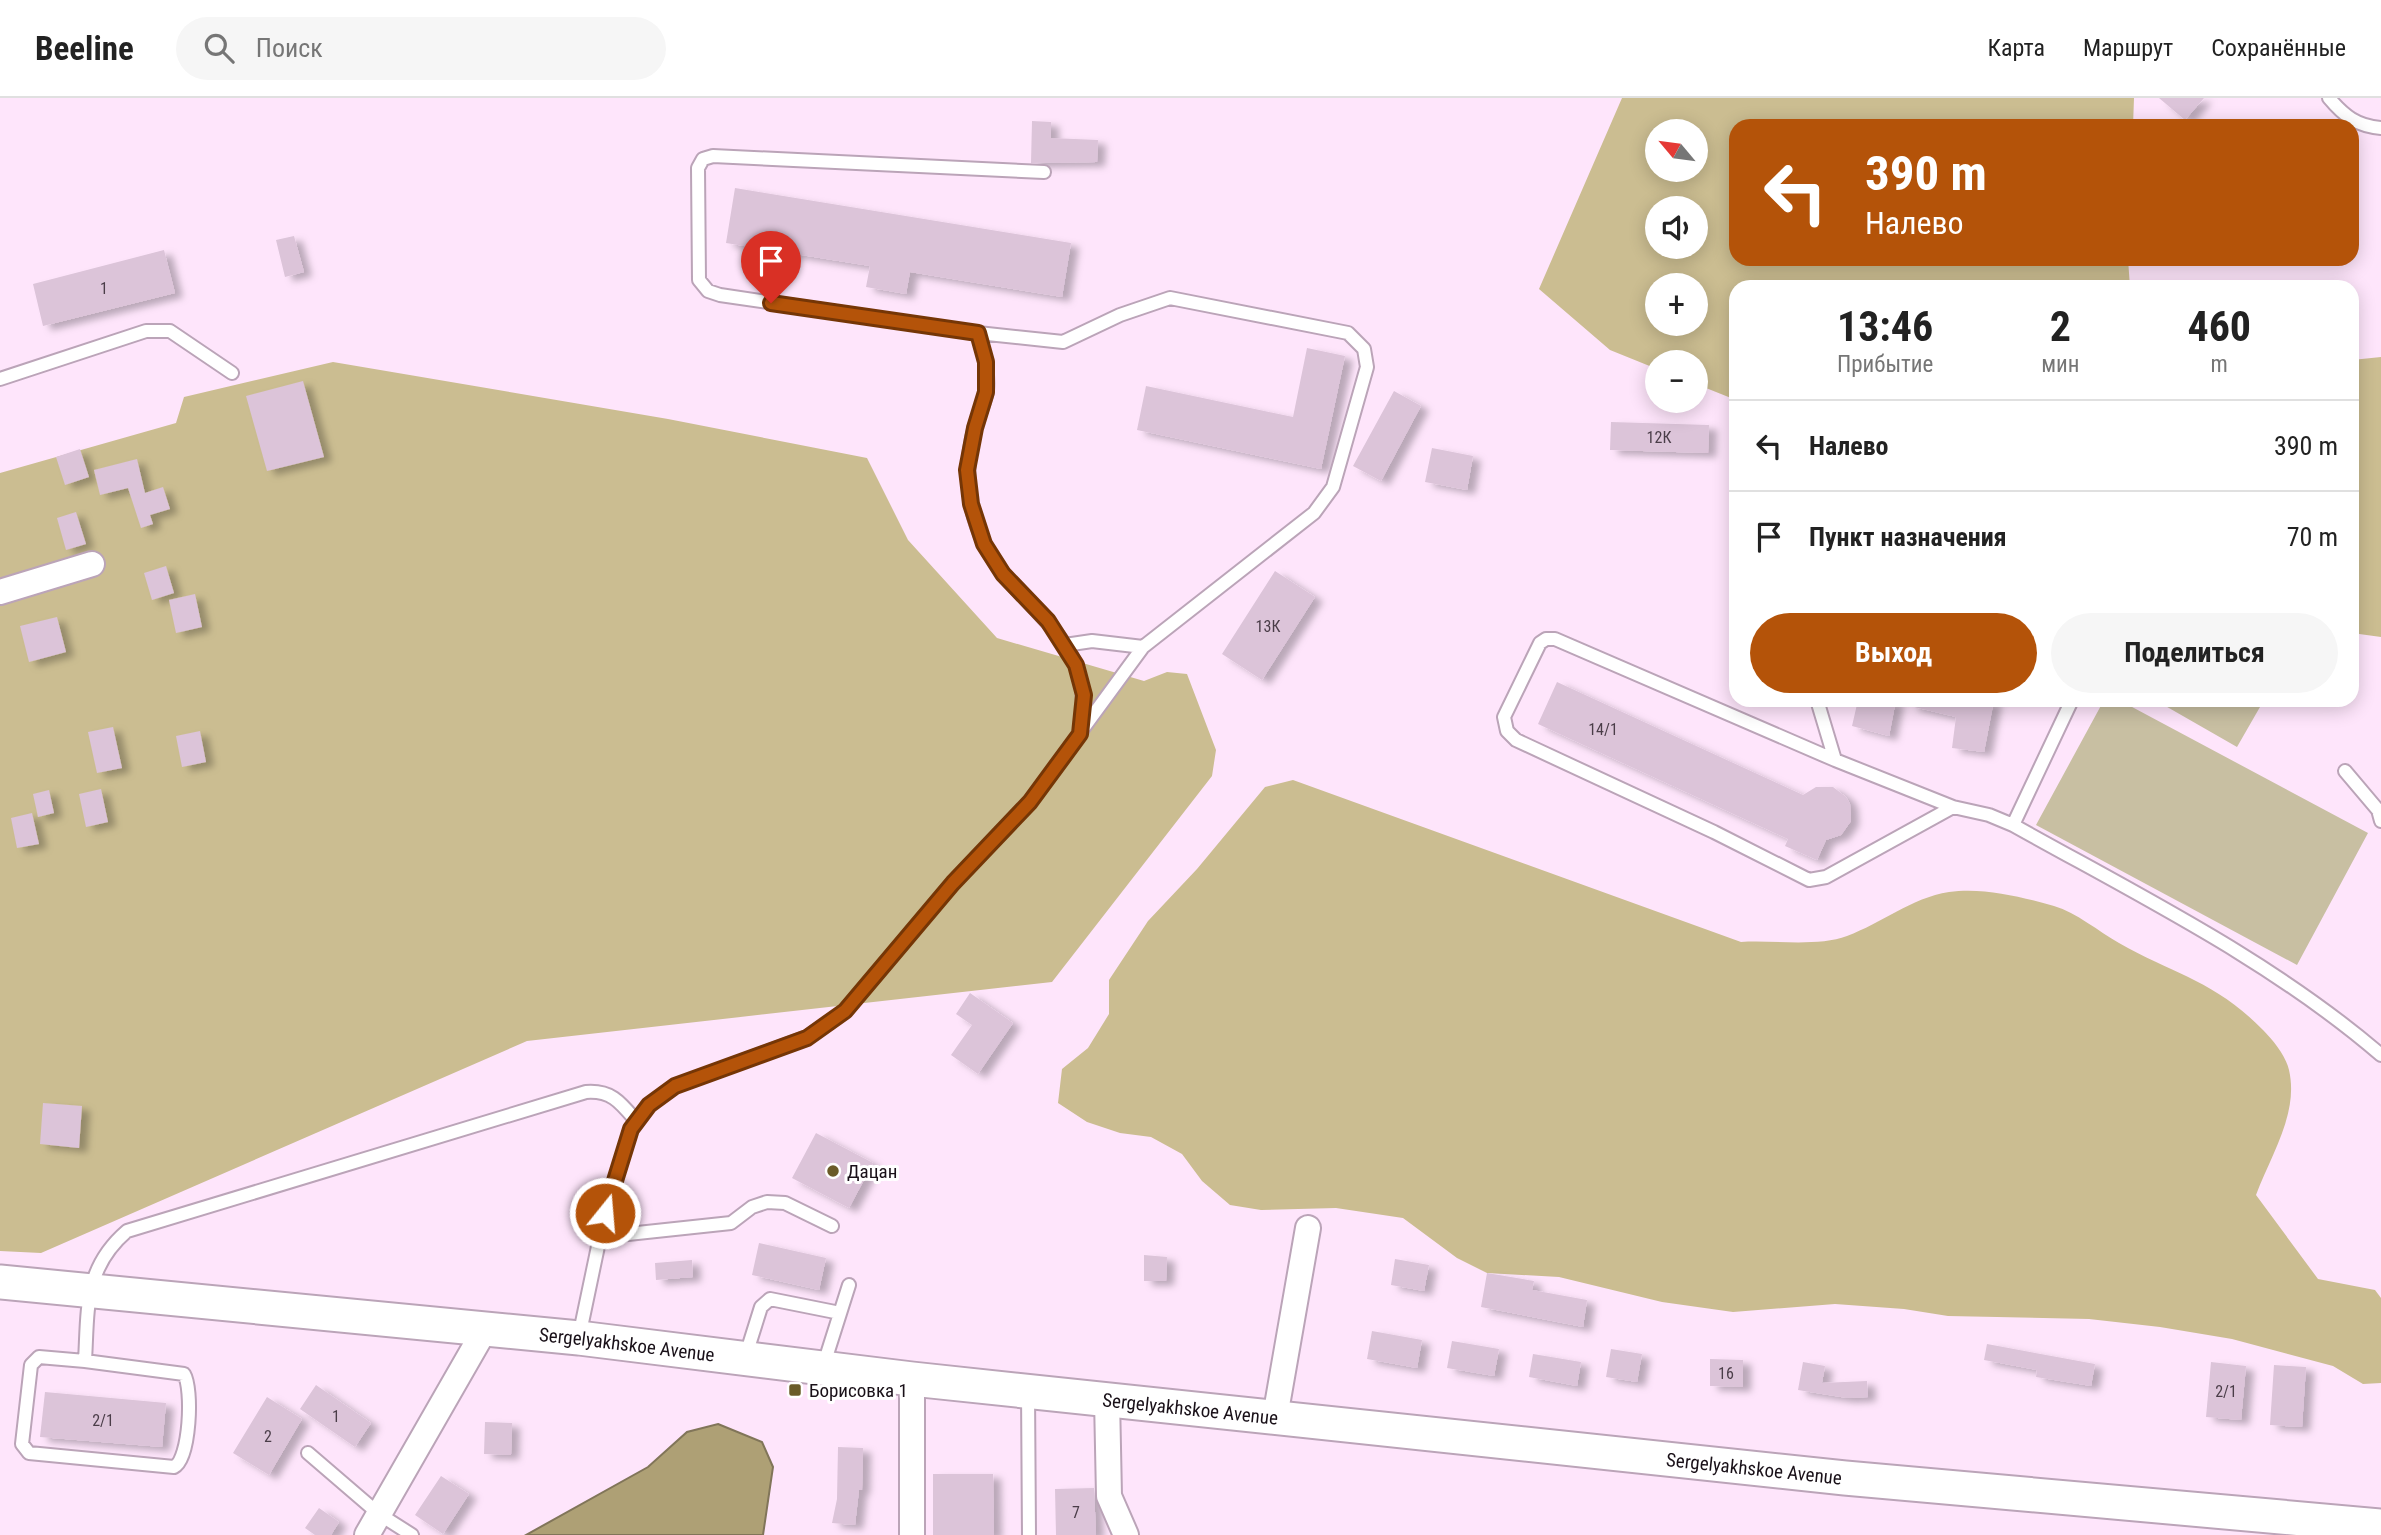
<!DOCTYPE html>
<html lang="ru">
<head>
<meta charset="utf-8">
<style>
	:root { --surface:#fff; --page:#f6f6f6; --text:#222; --muted:#767676; --line:#e0e0e0; --accent:#b45309 }
	body { margin:0; font-family:"Roboto Condensed",sans-serif; background:var(--page); color:var(--text); height:100vh; display:flex; flex-direction:column; font-size:26px; white-space:nowrap }
	* { box-sizing:border-box; margin:0 }
	p { font-size:23px; color:var(--muted) }
	.icon { flex:none; width:38px; height:38px; fill:none; stroke:currentColor; stroke-width:2; stroke-linecap:round; stroke-linejoin:round }
	.map { position:relative; flex:1; overflow:hidden }
	.sheet { position:absolute; left:1729px; top:182px; width:630px; height:427px; display:flex; flex-direction:column; background:var(--surface); border-radius:21px; box-shadow:0 4px 18px #0003 }
	.sheet>* { flex:none }
	.banner { position:absolute; left:1729px; top:21px; width:630px; height:147px; border-radius:21px; box-shadow:0 4px 18px #0003; background:#b45309; color:#fff; overflow:hidden }
	.needle { width:46px; rotate:299deg }
	.controls { position:absolute; left:1645px; top:21px; display:grid; gap:14px }
	.controls a { display:grid; place-items:center; width:63px; height:63px; border-radius:50%; background:var(--surface); box-shadow:0 4px 18px #0003; font-size:35px }
	.pin { position:absolute; display:grid; place-items:center; width:60px; height:60px; color:#fff; margin:-72px -30px; border-radius:50% 50% 50% 0; rotate:-45deg; box-shadow:0 0 7px #0007 }
	.pin .icon { rotate:45deg }
	.me { position:absolute; width:77px; margin:-38px; rotate:17deg; stroke-linejoin:round; filter:drop-shadow(0 0 5px #0008) }
	.turn { display:flex; align-items:center; gap:24px; height:147px; padding:0 21px; font-size:32px }
	.turn .icon { width:91px; height:91px; stroke-width:2.5 }
	.turn b { display:block; font-size:49px; line-height:60px }
	.eta { display:flex; justify-content:space-evenly; align-items:center; height:119px; text-align:center }
	.eta b { font-size:42px; font-weight:700; line-height:49px }
	.action { display:flex; gap:14px; margin-top:auto; padding:14px 21px }
	.action a { flex:1; height:80px; border-radius:42px; background:var(--accent); color:#fff; font-size:28px; font-weight:700; line-height:80px; text-align:center }
	.action a+a { background:var(--page); color:var(--text) }
	ul { padding:0; list-style:none }
	li { display:flex; align-items:center; gap:21px; height:91px; padding:0 21px; border-top:2px solid var(--line) }
	li div { flex:1 }
	li b { display:block; font-size:26px }
	li em { font-style:normal }
	header { display:flex; align-items:center; gap:42px; box-sizing:border-box; height:98px; padding:0 35px; background:var(--surface); border-bottom:2px solid var(--line) }
	header strong { font-size:33px }
	nav { display:flex; gap:38px; margin-inline-start:auto; font-size:24px }
	.search { width:490px; height:63px; background:var(--page); display:flex; align-items:center; gap:18px; box-sizing:border-box; padding:0 24px; border-radius:38px; color:var(--muted); font-size:26px }
	.map>svg:first-child { display:block }
	.green { fill:#c8bfa2 }
	.forest { fill:#cbbd91; fill-rule:evenodd }
	.water { fill:#aea075; stroke:#817559; stroke-width:2 }
	.building { fill:#dcc4d9; filter:url(#shadow) }
	.lines { fill:none; stroke-linecap:round; stroke-linejoin:round }
	.service-casing { stroke:#bba4b8; stroke-width:16 }
	.minor-casing { stroke:#bba4b8; stroke-width:28 }
	.secondary-casing { stroke:#bba4b8; stroke-width:37 }
	.service { stroke:#fff; stroke-width:12 }
	.minor { stroke:#fff; stroke-width:24 }
	.secondary { stroke:#fff; stroke-width:33 }
	.route-casing { stroke:#753606; stroke-width:18 }
	.route { stroke:#b45309; stroke-width:12 }
	.poi-dot { fill:#6a5b28; stroke:#fff; stroke-width:2.5 }
	.labels { text-anchor:middle; stroke-width:6; stroke-linejoin:round; paint-order:stroke }
	.number-label { font-size:16px; fill:#4a3d48 }
	.poi-label { font-size:19px; fill:#191018; stroke:#fff; text-anchor:start }
	.street-label { font-size:19px; fill:#191018; stroke:#fff }
</style>
</head>
<body>
<header>
<strong>Beeline</strong>
<div class="search"><svg class="icon" aria-label="search" viewBox="0 0 24 24"><circle cx="10" cy="10" r="6"/><path d="M15 15l6 6"/></svg>Поиск</div>
<nav><a>Карта</a><a>Маршрут</a><a>Сохранённые</a></nav>
</header>
<div class="map">
<svg width="2381" height="1437" viewBox="0 0 2381 1437">
	<defs>
		<filter id="shadow"><feDropShadow dx="8" dy="4.5" stdDeviation="3.5" flood-color="#0004"/></filter>
	</defs>
	<rect width="100%" height="100%" fill="#fee5fb"/>
	<path class="green" d="M2104 602H2119L2368 735 2297 867 2036 727Z
		M2155 602H2264L2237 649Z"/>
	<path class="forest" d="M1622 0H2134L2133 28H1736V161H2128L2130 189H1736V302L1696 286V264H1657V271L1610 252 1539 191ZM1657 33H1696V72H1657ZM1657 110H1696V149H1657ZM1657 187H1696V226H1657Z
		M2381 259V539L2352 535V262Z
		M333 264 668 321 867 360 908 442 997 540 1144 583 1167 574 1187 576 1216 652 1212 678 1052 884 527 943 41 1155 0 1153V375L176 325 184 299Z
		M1293 682 1741 844C1774 842 1818 849 1847 838 1882 825 1911 800 1949 794 1983 789 2022 799 2054 808 2077 815 2098 833 2119 845 2175 877 2214 882 2263 932 2273 942 2286 958 2289 972 2299 1015 2271 1057 2256 1097L2318 1181 2375 1192 2381 1200V1285L2363 1286 2333 1268 2232 1241 2160 1229 2089 1221 1948 1218 1904 1211 1835 1206 1733 1214 1662 1204 1559 1179 1487 1175 1457 1160 1403 1120 1336 1110 1261 1112 1230 1107 1202 1083 1182 1056 1151 1039 1120 1035 1087 1024 1058 1005 1062 971 1088 950 1109 916V882L1148 823 1197 771 1265 689Z"/>
	<path class="water" d="M718 1326 762 1344 773 1369 763 1437H526L648 1369 687 1334Z"/>
	<path class="building" d="M2159 0H2204L2185 22Z
		M1032 23 1051 24V40L1098 42 1097 64 1031 65Z
		M735 90 1071 145 1062 199 910 174 906 196 866 189 870 168 726 145Z
		M294 138 304 174 285 179 276 142Z
		M164 152 175 195 43 228 33 186Z
		M1307 250 1345 258 1321 371 1137 332 1146 288 1293 319Z
		M303 283 324 359 267 373 246 298Z
		M1394 293 1421 308 1381 383 1353 368Z
		M1611 324 1709 327 1708 355 1610 352Z
		M1432 350 1473 358 1467 392 1425 384Z
		M80 351 89 379 65 387 56 359Z
		M137 361 145 395 163 389 170 411 150 417 153 426 141 430 128 390 100 397 94 372Z
		M76 414 86 446 66 452 57 420Z
		M166 468 174 495 152 502 144 475Z
		M1275 473 1315 499 1262 582 1222 556Z
		M195 496 202 529 176 535 169 502Z
		M57 519 66 554 29 564 20 528Z
		M1557 584 1803 697 1816 689H1833L1846 699 1850 706 1851 723 1841 737 1826 742 1817 762 1785 748 1788 741 1538 626Z
		M1858 602H1896L1889 638 1852 628Z
		M1911 602H1994L1984 654 1952 650 1956 619 1910 608Z
		M113 629 122 670 97 675 88 634Z
		M200 633 206 664 182 669 176 638Z
		M101 691 108 724 86 729 79 696Z
		M49 692 54 715 38 719 33 696Z
		M32 715 39 746 17 750 11 720Z
		M970 895 1013 925 978 976 951 957 972 927 956 916Z
		M43 1005 82 1008 79 1050 40 1046Z
		M816 1035 873 1065 849 1110 792 1080Z
		M759 1145 826 1160 819 1192 752 1177Z
		M1144 1157 1167 1159 1166 1183H1144Z
		M1395 1161 1429 1167 1424 1193 1391 1187Z
		M692 1162 693 1179 656 1182 655 1165Z
		M1487 1175 1534 1183 1532 1192 1587 1202 1583 1229 1481 1209Z
		M1372 1233 1422 1242 1417 1270 1367 1261Z
		M1452 1243 1499 1251 1494 1278 1447 1270Z
		M1987 1246 2095 1266 2091 1288 2036 1279 2037 1272 1984 1262Z
		M1611 1251 1642 1256 1637 1284 1606 1279Z
		M1533 1256 1581 1264 1577 1288 1529 1279Z
		M1710 1261 1743 1262V1289L1710 1288Z
		M1803 1264 1825 1268 1822 1285 1867 1283 1868 1299 1847 1300 1798 1292Z
		M2211 1264 2246 1268 2241 1322 2206 1319Z
		M2274 1267 2306 1269 2302 1329 2270 1327Z
		M316 1287 371 1325 355 1349 300 1311Z
		M45 1294 166 1305 162 1349 40 1339Z
		M267 1299 302 1321 269 1377 233 1355Z
		M485 1324 512 1325 511 1357 484 1356Z
		M838 1349 863 1350 862 1392H859L855 1427 832 1425 837 1401Z
		M933 1376H993L994 1437H933Z
		M441 1378 469 1396 443 1436 415 1417Z
		M1094 1390 1096 1437H1056L1055 1391Z
		M319 1410 339 1424 331 1437H315L305 1430Z"/>
	<g class="lines">
		<g class="service-casing">
			<path id="service" d="M2329 0C2344 18 2357 28 2381 30
				M978 235C983 254 989 273 987 293 985 304 979 317 975 328 964 367 966 410 985 447 1020 517 1097 536 1081 632
				M0 281 146 233H170L232 275
				M1065 547 1092 543 1143 549
				M1817 602 1835 662
				M2345 673 2378 712 2381 723
				M1953 709 1826 779 1809 782 1714 734 1516 642 1507 633 1504 619 1540 545 1546 541H1555L1835 662 1953 709 1989 717 2013 727C2138 797 2272 863 2381 957
				M2013 727 2072 602
				M600 1139 731 1125 752 1109 767 1104 785 1105 832 1128
				M579 1239 605 1115 631 1031 649 1007 675 988 807 939 845 913 953 785 1030 703 1143 549 1314 415 1333 389 1367 269 1364 251 1348 235 1170 200 1120 217 1063 244 978 235 720 197 708 193 699 182 698 70 703 61 713 58 1044 74
				M745 1260 761 1209 770 1201 840 1215
				M85 1263 184 1276C193 1291 190 1361 174 1369L29 1355 22 1346 31 1267 39 1259 85 1263C88 1210 84 1170 127 1133L586 994C612 992 621 1005 637 1024
				M823 1269 849 1187
				M1028 1293 1029 1437
				M308 1355 379 1416 412 1437"/>
		</g>
		<g class="minor-casing">
			<path id="minor" d="M0 494 92 466
				M1107 1301 1109 1398 1126 1437
				M1275 1319 1308 1130
				M367 1437 484 1233
				M912 1437V1281"/>
		</g>
		<g class="secondary-casing">
			<g id="secondary">
				<path id="s1" d="M0 1184 579 1240 912 1281 1845 1380 2381 1428"/>
			</g>
		</g>
		<use href="#service" class="service"/>
		<use href="#minor" class="minor"/>
		<use href="#secondary" class="secondary"/>
	</g>
	<g class="lines">
		<g class="route-casing">
			<path id="route" d="M605 1115 631 1031 649 1007 675 988 807 940 845 913 953 785 1030 704 1080 636 1084 597 1076 567 1048 523 1003 476 984 446 971 406 967 372 975 330 986 294V264L978 235 771 205"/>
		</g>
		<use href="#route" class="route"/>
	</g>
	<g class="poi-dot">
		<circle cx="833" cy="1073" r="7"/>
		<rect x="788" y="1285" width="14" height="14" rx="3.5"/>
	</g>
	<g class="labels">
		<g class="number-label">
			<text x="104" y="196">1</text>
			<text x="1659" y="345">12К</text>
			<text x="1268" y="534">13К</text>
			<text x="1603" y="637">14/1</text>
			<text x="1726" y="1281">16</text>
			<text x="2226" y="1299">2/1</text>
			<text x="336" y="1324">1</text>
			<text x="103" y="1328">2/1</text>
			<text x="268" y="1344">2</text>
			<text x="1076" y="1420">7</text>
		</g>
		<g class="poi-label">
			<text x="847" y="1080">Дацан</text>
			<text x="809" y="1299">Борисовка 1</text>
		</g>
		<g class="street-label">
			<text dy="7" stroke="none"><textPath href="#s1" startOffset="630">Sergelyakhskoe Avenue</textPath></text>
			<text dy="7" stroke="none"><textPath href="#s1" startOffset="1197">Sergelyakhskoe Avenue</textPath></text>
			<text dy="7" stroke="none"><textPath href="#s1" startOffset="1764">Sergelyakhskoe Avenue</textPath></text>
		</g>
	</g>
</svg>
<div class="controls">
<a><svg class="needle" viewBox="-14 -14 28 28"><path d="M0-13l5 13h-10z" fill="#e53935"/><path d="M0 13l5-13h-10z" fill="#767676"/></svg></a>
<a><svg class="icon" aria-label="sound" viewBox="0 0 24 24"><path d="M4 9h4l5-4v14l-5-4H4zM17 9q2 3 0 6"/></svg></a>
<a>+</a>
<a>−</a>
</div>
<div class="pin" style="left:771px;top:205px;background:#d93025"><svg class="icon" aria-label="arrive" viewBox="0 0 24 24"><path d="M6 21V4h12l-3 4 3 4H6"/></svg></div>
<svg class="me" style="left:605px;top:1115px" viewBox="-20 -20 40 40"><circle r="17" fill="#b45309" stroke="#fff" stroke-width="3"/><path d="M0-11L8 9 0 5-8 9z" fill="#fff"/></svg>
<div class="banner">
<div class="turn"><svg class="icon" aria-label="left" viewBox="0 0 24 24"><path d="M17 20v-9H6M10 6l-5 5 5 5"/></svg><div><b>390 m</b>Налево</div></div>
</div>
<section class="sheet">
<div class="eta">
<div><b>13:46</b><p>Прибытие</p></div>
<div><b>2</b><p>мин</p></div>
<div><b>460</b><p>m</p></div>
</div>
<ul>
<li><svg class="icon" aria-label="left" viewBox="0 0 24 24"><path d="M17 20v-9H6M10 6l-5 5 5 5"/></svg><div><b>Налево</b></div><em>390 m</em></li>
<li><svg class="icon" aria-label="arrive" viewBox="0 0 24 24"><path d="M6 21V4h12l-3 4 3 4H6"/></svg><div><b>Пункт назначения</b></div><em>70 m</em></li>
</ul>
<div class="action"><a>Выход</a><a>Поделиться</a></div>
</section>
</div>
</body>
</html>
